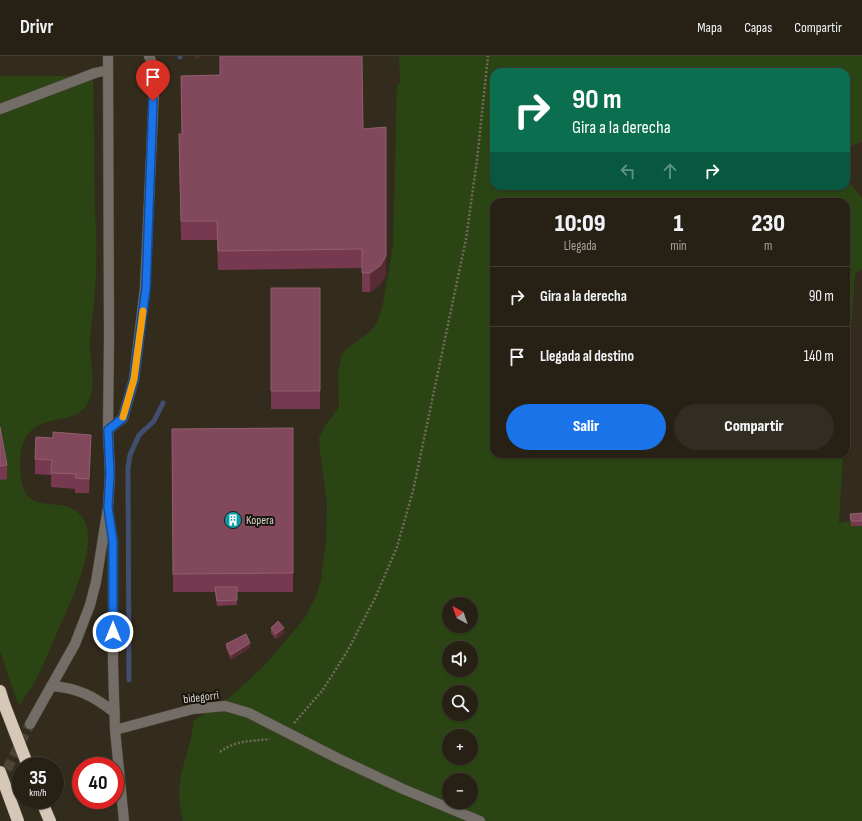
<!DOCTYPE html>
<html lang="es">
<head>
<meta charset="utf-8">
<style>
	:root { --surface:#262015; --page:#322d22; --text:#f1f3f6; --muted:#a4a3a0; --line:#423e34; --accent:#1a73e8 }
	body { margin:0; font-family:"Sofia Sans Condensed",sans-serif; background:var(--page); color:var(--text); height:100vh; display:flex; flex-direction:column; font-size:15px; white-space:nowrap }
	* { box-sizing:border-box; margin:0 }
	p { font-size:13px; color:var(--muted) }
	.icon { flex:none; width:22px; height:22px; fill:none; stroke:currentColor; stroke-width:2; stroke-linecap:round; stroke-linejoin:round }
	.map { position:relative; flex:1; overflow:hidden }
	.drawer { position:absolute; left:490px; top:142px; width:360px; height:260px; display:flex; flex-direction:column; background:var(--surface); border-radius:12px; box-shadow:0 1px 3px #0004,0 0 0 1px var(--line) }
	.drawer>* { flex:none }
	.hud { position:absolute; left:490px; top:12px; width:360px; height:122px; border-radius:12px; box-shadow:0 1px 3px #0004,0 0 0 1px var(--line); background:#0b6e4f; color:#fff; overflow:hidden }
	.needle { width:26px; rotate:320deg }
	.fabs { position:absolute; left:442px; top:541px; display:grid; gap:8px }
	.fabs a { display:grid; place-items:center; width:36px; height:36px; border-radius:50%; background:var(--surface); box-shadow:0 1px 3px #0004,0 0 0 1px var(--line); font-size:20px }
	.speed { position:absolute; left:12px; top:701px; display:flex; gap:8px; font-size:20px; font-weight:700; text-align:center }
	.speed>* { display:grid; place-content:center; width:52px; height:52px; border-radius:50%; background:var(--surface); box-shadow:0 1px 3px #0004,0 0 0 1px var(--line); line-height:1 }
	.speed small { font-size:10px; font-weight:400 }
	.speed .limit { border:6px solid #d22; background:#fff; color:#111 }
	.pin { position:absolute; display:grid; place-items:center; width:34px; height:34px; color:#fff; margin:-41px -17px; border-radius:50% 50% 50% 0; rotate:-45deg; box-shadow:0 0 4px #0007 }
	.pin .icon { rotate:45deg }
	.me { position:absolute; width:44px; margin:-22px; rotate:0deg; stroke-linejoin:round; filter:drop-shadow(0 0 3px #0008) }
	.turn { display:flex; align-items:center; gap:14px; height:84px; padding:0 16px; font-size:18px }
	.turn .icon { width:52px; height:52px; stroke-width:2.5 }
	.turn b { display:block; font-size:28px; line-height:34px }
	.lanes { display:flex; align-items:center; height:38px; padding:0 16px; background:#0003; justify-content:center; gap:20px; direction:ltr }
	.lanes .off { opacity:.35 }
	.eta { display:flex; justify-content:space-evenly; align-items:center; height:68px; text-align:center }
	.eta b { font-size:24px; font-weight:800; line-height:28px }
	.button { display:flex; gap:8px; margin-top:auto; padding:8px 16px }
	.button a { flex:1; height:46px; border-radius:24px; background:var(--accent); color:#fff; font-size:16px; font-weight:800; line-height:46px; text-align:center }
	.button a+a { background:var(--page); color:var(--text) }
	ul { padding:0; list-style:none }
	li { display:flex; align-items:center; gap:12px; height:60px; padding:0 16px; border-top:1px solid var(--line) }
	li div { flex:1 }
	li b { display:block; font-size:15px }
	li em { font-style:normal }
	header { display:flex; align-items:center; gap:24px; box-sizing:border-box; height:56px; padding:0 20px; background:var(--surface); border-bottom:1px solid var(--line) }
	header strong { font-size:19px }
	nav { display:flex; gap:22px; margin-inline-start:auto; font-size:14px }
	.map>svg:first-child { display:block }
	.green { fill:#2a4513; fill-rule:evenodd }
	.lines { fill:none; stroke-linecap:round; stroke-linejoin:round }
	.stream { stroke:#414e6e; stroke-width:5 }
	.minor-tunnel { stroke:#4c4436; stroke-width:10; stroke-dasharray:10 5; stroke-linecap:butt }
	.minor-casing { stroke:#4e4638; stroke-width:11 }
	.highway-casing { stroke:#4e4638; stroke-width:13 }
	.path { stroke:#716a5d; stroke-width:2.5; stroke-dasharray:2 2; stroke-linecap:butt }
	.minor { stroke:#736d67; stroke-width:10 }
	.highway { stroke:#d6c8b7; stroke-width:12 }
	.highway-bridge-casing { stroke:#4e4638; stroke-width:13; stroke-linecap:butt }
	.highway-bridge { stroke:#d6c8b7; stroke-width:12 }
	.wall { fill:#77394f }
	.shaded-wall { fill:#582c35 }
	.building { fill:#82495d; stroke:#905f6e }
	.route-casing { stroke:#114b97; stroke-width:10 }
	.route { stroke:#1a73e8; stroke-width:7 }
	.slow { stroke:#f59e0b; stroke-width:7 }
	.labels { text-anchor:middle; stroke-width:4; stroke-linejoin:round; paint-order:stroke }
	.poi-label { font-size:12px; fill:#d9d4cb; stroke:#18140e; text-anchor:start }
	.street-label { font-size:12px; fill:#d9d4cb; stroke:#18140e }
</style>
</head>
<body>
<header>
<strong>Drivr</strong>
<nav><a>Mapa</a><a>Capas</a><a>Compartir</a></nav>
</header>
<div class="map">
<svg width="862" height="765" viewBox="0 0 862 765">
	<rect width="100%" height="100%" fill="#332b1c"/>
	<path class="green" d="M399 0H862V86L850 90 846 108V16H494V130H846V123L862 142V213L855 218 846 339V146H494V398H843L839 467 862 463V765H183C178 749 178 731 182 715 186 698 193 683 193 665L226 644 247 626 267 607 304 563 316 541 321 524 326 485 327 447 320 395 319 382 325 370 339 351 338 317 341 301 346 293 368 277 374 271 378 264 382 252 393 190 397 29 400 26ZM449 548H471V570H449ZM449 592H471V614H449ZM449 636H471V658H449ZM449 680H471V702H449ZM449 724H471V746H449Z
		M0 20H93C94 64 94 108 95 152 96 174 97 196 96 218 95 240 92 262 90 284 89 303 96 323 90 342 79 378 24 346 20 404 19 410 21 416 21 422 26 464 65 436 82 461 88 469 89 480 88 489 84 520 68 551 56 579 49 596 42 613 33 629 29 636 23 643 19 650L0 595Z"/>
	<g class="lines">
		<path class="stream" d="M180 1V0
			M129 624 128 412 130 399 139 379 154 365 163 347"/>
		<path class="minor-tunnel" d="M0 727 30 668"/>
		<g class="minor-casing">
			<path id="minor" d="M0 53 95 17 108 14
				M108 374 123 362 134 323 145 232 155 14 149 0
				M109 461 113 486V607L115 674 124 765
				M51 630C78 632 94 640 115 657
				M30 668 75 588 90 549 96 526 108 451 110 418 108 374 109 283 108 0
				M115 674 193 653 225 650 249 657 339 703 403 733 480 765"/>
		</g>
		<g class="highway-casing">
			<path id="highway" d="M0 635 4 648
				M41 744 50 765"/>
		</g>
		<path class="path" d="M294 667 322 635 348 594 376 540 397 491 413 435 466 183 477 104 488 0
			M220 696C238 683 250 686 270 683"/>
		<use href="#minor" class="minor"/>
		<use href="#highway" class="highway"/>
		<g class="highway-bridge-casing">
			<path id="highway-bridge" d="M4 648 28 710
				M0 716 18 765"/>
		</g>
		<use href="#highway-bridge" class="highway-bridge"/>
	</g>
	<path class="wall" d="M220 19 363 73 386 219 380 229 370 236H362V212L218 214 217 184H181L179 97V78H182L181 20Z
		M271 232H320V353H271Z
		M0 371 7 409V423L0 424Z
		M293 372V536H237V549L217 550 215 536H173L172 373Z
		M91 393 89 437H75V433L51 431V419L35 418V403Z
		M862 457V470H851L850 458Z
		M271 572 284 577 276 583 271 577Z
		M226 588 250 592 231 604 226 592Z"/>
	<path class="shaded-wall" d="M195 0H203L195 3Z
		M386 71V219L380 229 370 236V217Z
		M91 379V393L89 437V423Z
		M284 572V577L276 583V578Z
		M250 587V592L231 604V599Z"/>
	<path class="building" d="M220 0H362L363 73 386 71V200L380 210 370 217H362V193L218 195 217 165H181L179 78H182L181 20 220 19Z
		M271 232H320V335H271Z
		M0 371 7 409 0 410Z
		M293 372V517L173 518 172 373Z
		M53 376 91 379 89 423 75 422 76 418 51 417 52 404 35 403 36 381 53 382Z
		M862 457V465H851L850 458Z
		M215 531H237V544L217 545Z
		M278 565 284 572 276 578 271 572Z
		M246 578 250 587 231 599 226 588Z"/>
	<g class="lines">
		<g class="route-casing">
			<path id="route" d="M113 576V486L108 451 110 418 108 374 123 362 134 323 146 232 153 45"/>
		</g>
		<use href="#route" class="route"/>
		<path class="slow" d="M123 361 134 323 143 255"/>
	</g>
	<defs>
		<g id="building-disc" transform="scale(0.9)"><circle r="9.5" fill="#0f9aa8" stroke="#18140e"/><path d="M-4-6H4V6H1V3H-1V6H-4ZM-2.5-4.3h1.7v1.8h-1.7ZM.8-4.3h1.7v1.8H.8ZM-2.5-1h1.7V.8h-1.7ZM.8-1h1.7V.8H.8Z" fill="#fff"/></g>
	</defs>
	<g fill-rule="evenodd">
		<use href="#building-disc" x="233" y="464"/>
	</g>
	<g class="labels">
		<g class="poi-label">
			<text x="246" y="468">Kopera</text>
		</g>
		<g class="street-label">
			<text transform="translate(201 641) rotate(-7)" y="4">bidegorri</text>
		</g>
	</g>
</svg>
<div class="fabs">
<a><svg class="needle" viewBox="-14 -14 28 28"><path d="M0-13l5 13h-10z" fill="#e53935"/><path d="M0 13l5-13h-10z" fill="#a4a3a0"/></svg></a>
<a><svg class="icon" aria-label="sound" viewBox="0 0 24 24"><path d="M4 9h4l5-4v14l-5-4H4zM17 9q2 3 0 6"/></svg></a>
<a><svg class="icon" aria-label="search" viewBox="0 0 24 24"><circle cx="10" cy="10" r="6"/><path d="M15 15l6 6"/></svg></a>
<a>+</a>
<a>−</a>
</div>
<div class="speed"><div>35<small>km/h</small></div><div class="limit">40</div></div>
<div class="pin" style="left:153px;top:45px;background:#d93025"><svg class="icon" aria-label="arrive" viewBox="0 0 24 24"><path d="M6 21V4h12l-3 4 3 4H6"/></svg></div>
<svg class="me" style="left:113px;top:576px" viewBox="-20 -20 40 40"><circle r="17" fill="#1a73e8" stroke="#fff" stroke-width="3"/><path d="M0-11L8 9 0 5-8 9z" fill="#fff"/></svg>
<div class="hud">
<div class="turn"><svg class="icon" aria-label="right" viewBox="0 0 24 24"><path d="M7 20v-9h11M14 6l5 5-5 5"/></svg><div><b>90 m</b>Gira a la derecha</div></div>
<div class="lanes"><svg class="icon off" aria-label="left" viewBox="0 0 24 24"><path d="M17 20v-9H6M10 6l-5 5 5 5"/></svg><svg class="icon off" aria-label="ahead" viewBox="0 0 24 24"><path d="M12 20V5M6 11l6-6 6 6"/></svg><svg class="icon" aria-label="right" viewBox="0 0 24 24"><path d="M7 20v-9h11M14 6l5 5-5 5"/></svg></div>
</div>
<section class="drawer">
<div class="eta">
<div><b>10:09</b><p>Llegada</p></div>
<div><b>1</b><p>min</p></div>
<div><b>230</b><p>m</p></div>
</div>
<ul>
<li><svg class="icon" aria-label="right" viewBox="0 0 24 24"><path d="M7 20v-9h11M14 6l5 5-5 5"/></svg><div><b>Gira a la derecha</b></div><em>90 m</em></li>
<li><svg class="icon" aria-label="arrive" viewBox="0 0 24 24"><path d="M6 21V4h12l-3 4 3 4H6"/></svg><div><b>Llegada al destino</b></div><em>140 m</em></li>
</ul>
<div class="button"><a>Salir</a><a>Compartir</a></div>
</section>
</div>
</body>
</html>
